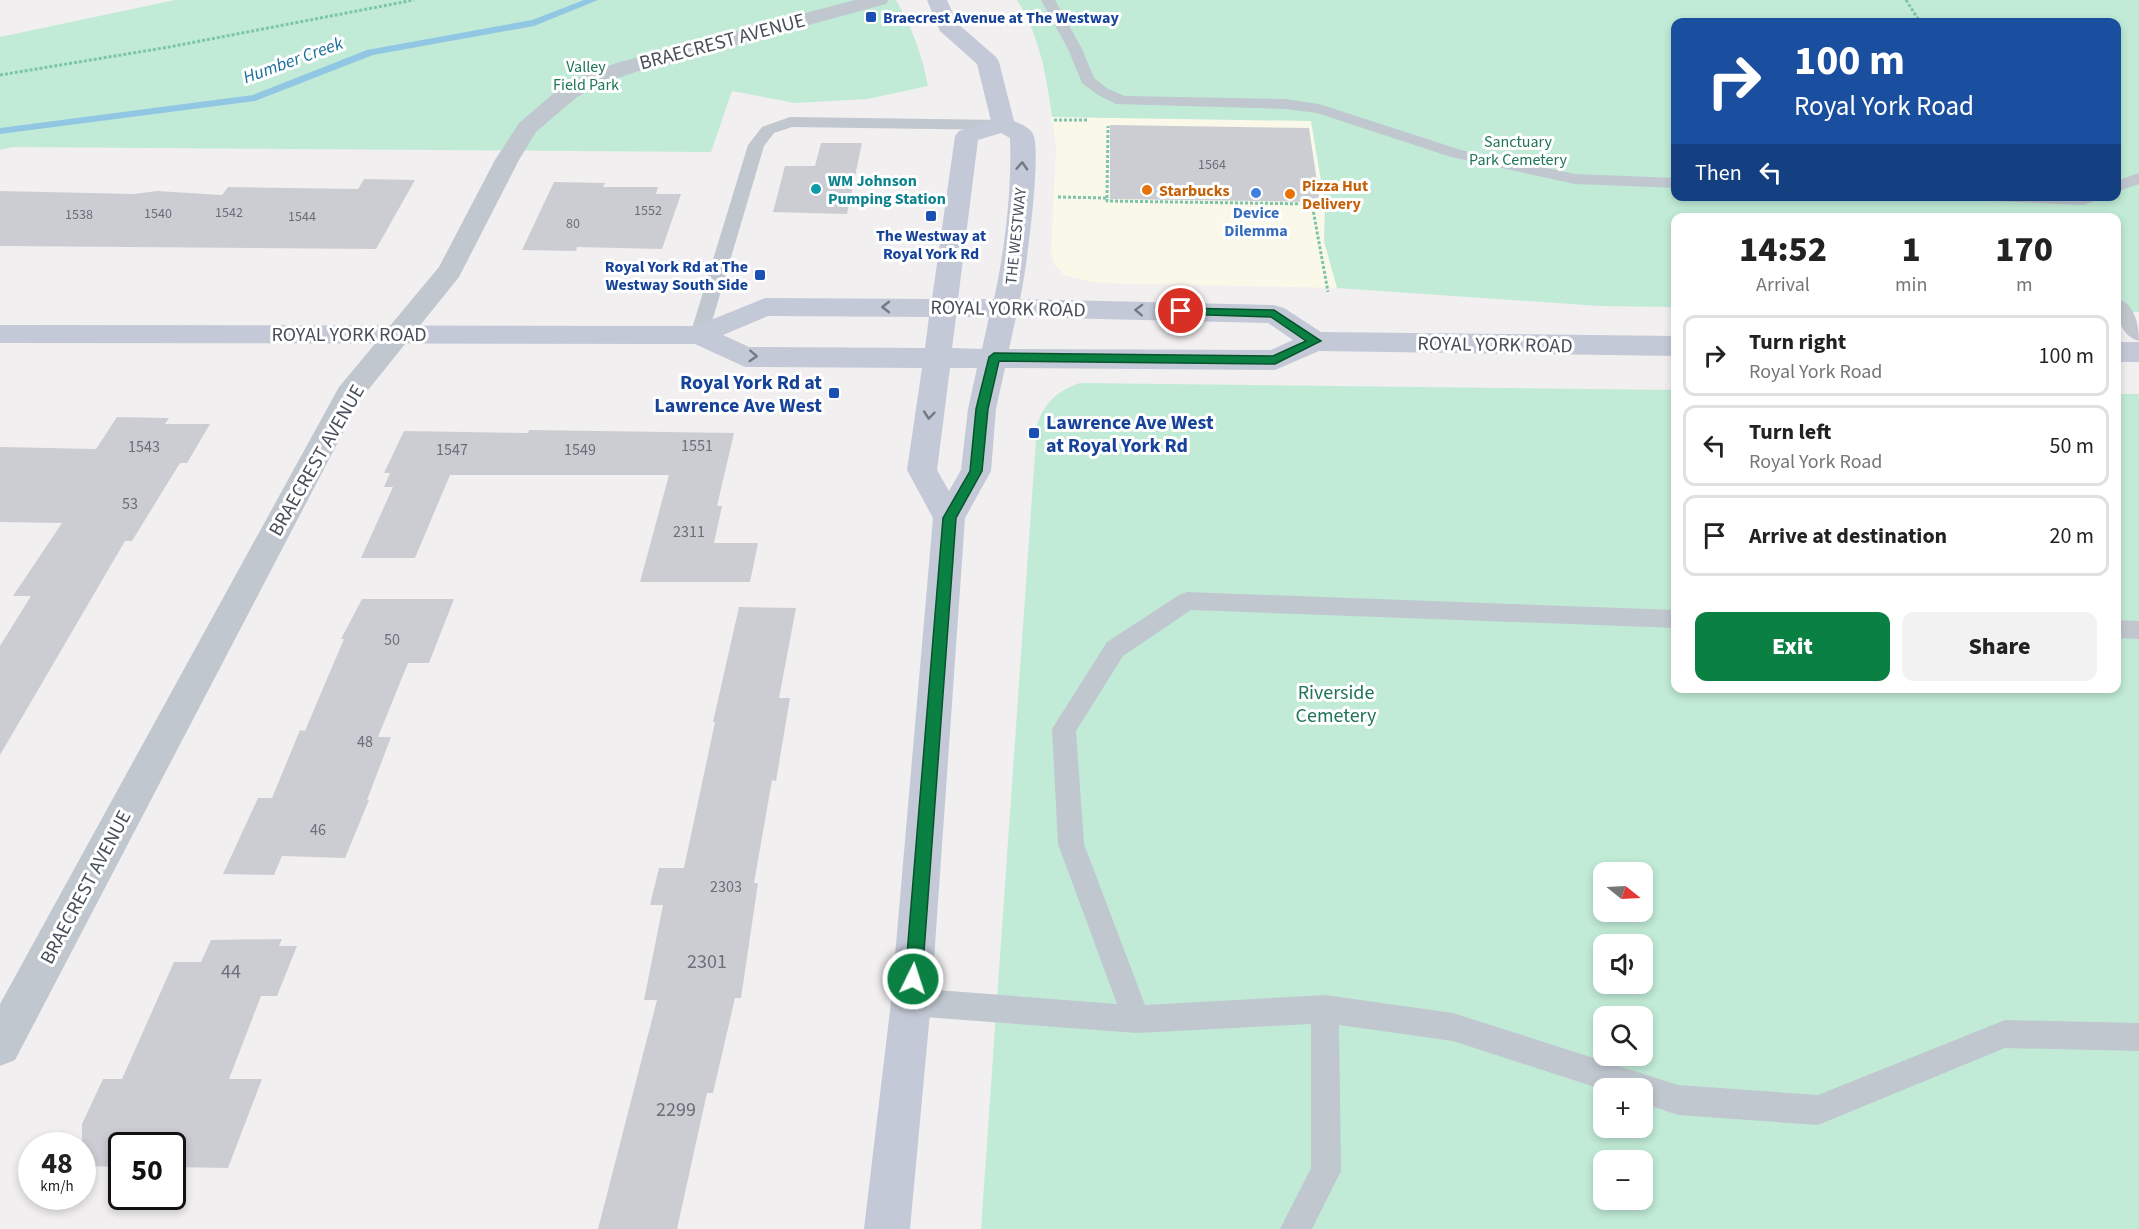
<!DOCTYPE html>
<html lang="en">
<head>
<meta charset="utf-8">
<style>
	:root { --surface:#fff; --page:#f2f2f2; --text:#222; --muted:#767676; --line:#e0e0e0; --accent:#0b8043 }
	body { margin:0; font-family:"Source Sans 3",sans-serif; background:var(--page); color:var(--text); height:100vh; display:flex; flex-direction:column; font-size:22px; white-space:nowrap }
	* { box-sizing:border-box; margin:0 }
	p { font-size:20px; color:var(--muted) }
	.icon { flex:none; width:33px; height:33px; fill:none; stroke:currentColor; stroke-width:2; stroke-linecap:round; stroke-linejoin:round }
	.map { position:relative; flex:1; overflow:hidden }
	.panel { position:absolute; left:1671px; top:213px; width:450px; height:480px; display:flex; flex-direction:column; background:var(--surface); border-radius:12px; box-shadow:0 3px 9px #0003 }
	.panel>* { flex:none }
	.hud { position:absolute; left:1671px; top:18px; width:450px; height:183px; border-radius:12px; box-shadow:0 3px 9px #0003; background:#1a4fa0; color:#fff; overflow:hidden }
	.needle { width:39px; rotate:108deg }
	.tools { position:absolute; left:1593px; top:862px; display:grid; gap:12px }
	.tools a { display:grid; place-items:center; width:60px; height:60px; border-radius:12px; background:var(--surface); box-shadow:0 3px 9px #0003; font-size:30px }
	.speed { position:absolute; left:18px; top:1132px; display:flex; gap:12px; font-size:30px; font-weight:700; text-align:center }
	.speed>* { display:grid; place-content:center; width:78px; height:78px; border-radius:50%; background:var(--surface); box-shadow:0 3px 9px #0003; line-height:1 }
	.speed small { font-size:15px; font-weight:400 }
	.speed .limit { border:3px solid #111; border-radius:9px; background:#fff; color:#111 }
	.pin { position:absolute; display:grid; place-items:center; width:51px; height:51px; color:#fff; margin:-26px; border:3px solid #fff; border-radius:50%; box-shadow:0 2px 6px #0007 }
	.me { position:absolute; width:66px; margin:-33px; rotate:4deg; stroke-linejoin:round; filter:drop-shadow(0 0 4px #0008) }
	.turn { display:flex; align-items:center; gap:21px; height:126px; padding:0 24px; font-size:27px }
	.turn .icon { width:78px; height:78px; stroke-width:2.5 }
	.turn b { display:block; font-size:42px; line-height:51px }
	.then { display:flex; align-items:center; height:57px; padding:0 24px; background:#0003; gap:12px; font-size:22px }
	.eta { display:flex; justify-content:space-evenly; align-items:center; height:102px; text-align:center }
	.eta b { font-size:36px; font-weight:800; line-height:42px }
	.button { display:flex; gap:12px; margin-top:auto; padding:12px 24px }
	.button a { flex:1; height:69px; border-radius:12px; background:var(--accent); color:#fff; font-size:24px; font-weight:800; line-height:69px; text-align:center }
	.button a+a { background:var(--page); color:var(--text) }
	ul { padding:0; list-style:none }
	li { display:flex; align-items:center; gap:18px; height:81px; margin:0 12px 9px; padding:0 12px; border:3px solid var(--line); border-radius:12px }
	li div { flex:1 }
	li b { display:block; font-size:22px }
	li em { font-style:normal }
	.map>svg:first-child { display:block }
	.commercial { fill:#faf8e9 }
	.green { fill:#c1ebd7; fill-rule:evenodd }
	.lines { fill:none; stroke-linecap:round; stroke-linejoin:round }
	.stream { fill:#92c7e4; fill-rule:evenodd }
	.building { fill:#cccdd3 }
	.path { stroke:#7cc5ab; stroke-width:3; stroke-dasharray:3 2; stroke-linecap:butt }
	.lane { fill:#c0c7cf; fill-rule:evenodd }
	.street { fill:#c0c7cf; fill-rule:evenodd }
	.secondary { fill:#c3c9d6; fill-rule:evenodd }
	.oneway { stroke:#737a85 }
	.route { fill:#0b8043; stroke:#07532c; stroke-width:1.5 }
	.transit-dot { fill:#1a4fb4; stroke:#fff; stroke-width:2 }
	.culture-dot { fill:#0f9aa8; stroke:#fff; stroke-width:2 }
	.food-dot { fill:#e8710a; stroke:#fff; stroke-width:2 }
	.shop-dot { fill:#3f7fe0; stroke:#fff; stroke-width:2 }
	.labels { text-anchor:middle; stroke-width:6; stroke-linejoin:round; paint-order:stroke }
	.far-number-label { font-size:14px; fill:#696e78 }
	.far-transit-label { font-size:16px; font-weight:bold; fill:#164399; stroke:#fff; text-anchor:start }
	.far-park-label { font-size:16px; fill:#1f7556; stroke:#fff }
	.far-culture-label { font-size:16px; font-weight:bold; fill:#0d838f; stroke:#fff; text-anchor:start }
	.far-food-label { font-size:16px; font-weight:bold; fill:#c56008; stroke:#fff; text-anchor:start }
	.far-shop-label { font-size:16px; font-weight:bold; fill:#366cbe; stroke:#fff }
	.far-street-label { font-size:16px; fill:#484f5a; stroke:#fff }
	.number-label { font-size:16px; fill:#696e78 }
	.far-water-label { font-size:18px; font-style:italic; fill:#196f9c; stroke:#fff }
	.street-label { font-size:20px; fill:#484f5a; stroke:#fff }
	.transit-label { font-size:20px; font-weight:bold; fill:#164399; stroke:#fff; text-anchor:end }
	.park-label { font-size:20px; fill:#1f7556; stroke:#fff }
	.near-number-label { font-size:20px; fill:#696e78 }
</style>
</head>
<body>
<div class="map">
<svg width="2139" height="1229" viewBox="0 0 2139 1229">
	<rect width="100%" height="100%" fill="#f1efef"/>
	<path class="commercial" d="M1052 117 1311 120 1325 205 1324 241 1337 288 1099 283 1065 276 1055 265 1051 254 1056 148Z"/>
	<path class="green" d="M175 0H896C912 27 922 55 928 86L867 99 795 103 732 91 711 152 13 147 0 150V37Z
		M1017 0H2139V312H2117L2116 218H1676L1675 307 1600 306 1337 288 1324 241 1325 205 1311 121 1052 117C1047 78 1039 33 1017 0ZM1676 22H2116V196H1676Z
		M1080 383 1675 390 1676 688H2116L2117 394H2139V1229H981L1037 425C1045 402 1057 391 1080 383ZM1604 873H1642V912H1604ZM1604 945H1642V984H1604ZM1604 1017H1642V1056H1604ZM1604 1089H1642V1128H1604ZM1604 1161H1642V1200H1604Z"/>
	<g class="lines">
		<path class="stream" d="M584 0H598L534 26 373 55 255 101 0 134V128L253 95 367 50 532 20Z"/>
	</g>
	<path class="building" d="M1110 125 1309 128 1320 202 1110 199Z
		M821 143H862L847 214 773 212 785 166H815Z
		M364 179 415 180 376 249 0 246V191L134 194 157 191 222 195 228 187 358 189Z
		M554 182 605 183 603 187H658L656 194H681L662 249 577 247 576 251 522 250Z
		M117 417 169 418 165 424H210L187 463H180L132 541H125L0 755V646L31 596H13L62 523 0 522V447L96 449Z
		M529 430 734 433 717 506H722L714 543H758L750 582H640L669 475H450L415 558H361L393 487H384L390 473H384L404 431 528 433Z
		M362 599H454L429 663H408L378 737H391L367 800H369L345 858 282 856 274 875 223 874 258 798H272L300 730 305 731 307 726 344 639H341Z
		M739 607 796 608 779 698H790L776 781 772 780 754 883H758L741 998H735L713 1093H707L677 1229H598L657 1000H644L663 905H650L659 868H684L715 722H713Z
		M282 939 279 946H297L277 996H261L229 1079H262L228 1168 172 1167V1146H122V1167L82 1166V1124L103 1079H122L174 962H201L211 940Z"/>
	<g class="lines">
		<path class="path" d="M1906 0 1920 22
			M0 75 169 47 414 0
			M1054 120H1089
			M1058 197 1107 198V201L1312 204 1328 292
			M1107 198 1108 126"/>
		<path class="lane" d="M1041 0H1055L1082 49 1094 78 1108 89 1125 96 1285 99 1319 104 1461 150 1575 174 1676 178V188L1575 184 1451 157 1317 113 1285 109 1116 104 1098 95 1082 83 1068 49Z
			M790 117 1003 120 1011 125 1003 130 792 127 774 133 764 146 708 335 706 340 699 341 692 340 690 335 748 145 762 127Z
			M2139 173V184L2116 192V181Z
			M1984 196H2100L2098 200 2083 205 1992 201Z
			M2116 298C2135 303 2139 325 2139 341 2120 336 2116 314 2116 298Z
			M1187 592 1676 610V628L1191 610 1123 656 1076 731 1084 844 1145 1005 1325 995 1453 1013 1678 1085 1818 1095 2005 1020 2139 1023V1051L2005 1048 1818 1125 1678 1115 1642 1103V1089L1604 1090 1453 1041 1339 1025 1341 1171 1312 1229H1280L1311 1168V1024L1137 1033 911 1016 901 1012 897 1002 901 992 911 988 1117 1004 1058 844 1052 729 1107 642 1179 595Z
			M2116 620 2139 621V639L2116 638Z"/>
		<path class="street" d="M855 0H889L886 4 636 72 603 83 577 97 536 132 519 160 459 277 360 400 15 1060 0 1066V1004L339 387 439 267 495 160 519 123 561 87 587 73 620 62Z"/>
		<path class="secondary" d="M927 0H947L957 23 996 57 999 62 1014 121C1020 124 1030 127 1033 134 1042 152 1026 274 1020 299L1274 305 1284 308 1321 332 1676 336V356L1319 351 1275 370 1005 368 996 409 991 471 965 518 931 1002 910 1229H864L891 1002 933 518 907 470 922 368 745 367 695 344 0 343V325L696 326 765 298 932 299 955 136 959 131 991 121 977 64 940 31ZM1001 133 1010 138C1012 189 1005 249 994 299H958L978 140ZM768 316 929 317 925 348 749 347 723 335ZM956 317H989L982 349 952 348ZM1016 317 1268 323 1293 340 1271 350 1009 349ZM950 368H977L968 409 961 470 949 491 937 470Z
			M2116 342H2139V362H2116Z"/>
	</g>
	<defs><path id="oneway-chevron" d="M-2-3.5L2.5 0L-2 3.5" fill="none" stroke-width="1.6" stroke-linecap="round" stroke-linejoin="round" transform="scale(1.5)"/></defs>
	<g class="oneway">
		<use href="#oneway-chevron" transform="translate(1022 166) rotate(-87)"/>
		<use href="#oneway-chevron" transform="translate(886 307) rotate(-180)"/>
		<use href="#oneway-chevron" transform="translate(1139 310) rotate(-178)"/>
		<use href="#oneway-chevron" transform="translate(753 356) rotate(3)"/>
		<use href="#oneway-chevron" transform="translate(929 415) rotate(96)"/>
	</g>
	<path class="route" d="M1181 308 1274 310 1321 341 1275 364 999 361 988 409 982 471 956 518 922 979 919 985 913 987 907 985 905 979 943 518 970 471 976 409 989 357 994 353 1273 356 1306 341 1271 317 1177 314 1176 311Z"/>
	<g class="transit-dot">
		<rect x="865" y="11" width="12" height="12" rx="3"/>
		<rect x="925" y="210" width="12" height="12" rx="3"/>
		<rect x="754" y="269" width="12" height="12" rx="3"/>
		<rect x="828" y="387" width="12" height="12" rx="3"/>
		<rect x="1028" y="427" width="12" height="12" rx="3"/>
	</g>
	<circle class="culture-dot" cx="816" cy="189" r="6"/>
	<g class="food-dot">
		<circle cx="1147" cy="190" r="6"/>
		<circle cx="1290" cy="194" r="6"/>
	</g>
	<circle class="shop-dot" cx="1256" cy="193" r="6"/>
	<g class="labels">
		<g class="far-number-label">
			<text x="1212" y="169">1564</text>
			<text x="648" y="215">1552</text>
			<text x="229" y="217">1542</text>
			<text x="158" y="218">1540</text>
			<text x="79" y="219">1538</text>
			<text x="302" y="221">1544</text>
			<text x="573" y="228">80</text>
		</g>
		<g class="far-transit-label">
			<text x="883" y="23">Braecrest Avenue at The Westway</text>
			<text x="931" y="241" text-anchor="middle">The Westway at<tspan x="931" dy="18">Royal York Rd</tspan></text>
			<text x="748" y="272" text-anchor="end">Royal York Rd at The<tspan x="748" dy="18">Westway South Side</tspan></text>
		</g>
		<g class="far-park-label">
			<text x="586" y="72">Valley<tspan x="586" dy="18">Field Park</tspan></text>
			<text x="1518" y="147">Sanctuary<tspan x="1518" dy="18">Park Cemetery</tspan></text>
		</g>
		<g class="far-culture-label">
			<text x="828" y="186">WM Johnson<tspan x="828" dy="18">Pumping Station</tspan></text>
		</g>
		<g class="far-food-label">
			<text x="1302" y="191">Pizza Hut<tspan x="1302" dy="18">Delivery</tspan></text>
			<text x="1159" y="196">Starbucks</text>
		</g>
		<g class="far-shop-label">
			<text x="1256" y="218">Device<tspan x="1256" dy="18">Dilemma</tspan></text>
		</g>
		<g class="far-street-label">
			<text transform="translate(1015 236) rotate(-84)" y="6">THE WESTWAY</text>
		</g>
		<g class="number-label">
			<text x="697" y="451">1551</text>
			<text x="144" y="452">1543</text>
			<text x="452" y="455">1547</text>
			<text x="580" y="455">1549</text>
			<text x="130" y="509">53</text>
			<text x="689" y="537">2311</text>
			<text x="392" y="645">50</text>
			<text x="365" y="747">48</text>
			<text x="318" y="835">46</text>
			<text x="726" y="892">2303</text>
		</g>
		<g class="far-water-label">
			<text transform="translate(293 60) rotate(-20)" y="6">Humber Creek</text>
		</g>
		<g class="street-label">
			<text transform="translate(722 41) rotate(-15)" y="7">BRAECREST AVENUE</text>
			<text transform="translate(1008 308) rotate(1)" y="7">ROYAL YORK ROAD</text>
			<text x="349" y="341">ROYAL YORK ROAD</text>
			<text transform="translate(1495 344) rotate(1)" y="7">ROYAL YORK ROAD</text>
			<text transform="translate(316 460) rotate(-60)" y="7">BRAECREST AVENUE</text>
			<text transform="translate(85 887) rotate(-62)" y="7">BRAECREST AVENUE</text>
		</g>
		<g class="transit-label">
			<text x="822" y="389">Royal York Rd at<tspan x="822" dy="23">Lawrence Ave West</tspan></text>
			<text x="1046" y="429" text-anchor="start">Lawrence Ave West<tspan x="1046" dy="23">at Royal York Rd</tspan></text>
		</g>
		<g class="park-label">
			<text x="1336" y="699">Riverside<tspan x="1336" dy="23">Cemetery</tspan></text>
		</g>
		<g class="near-number-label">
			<text x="707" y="968">2301</text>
			<text x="231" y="978">44</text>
			<text x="676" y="1116">2299</text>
		</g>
	</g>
</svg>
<div class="tools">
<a><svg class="needle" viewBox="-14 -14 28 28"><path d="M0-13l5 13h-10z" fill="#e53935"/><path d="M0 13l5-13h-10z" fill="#767676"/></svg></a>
<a><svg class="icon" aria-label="sound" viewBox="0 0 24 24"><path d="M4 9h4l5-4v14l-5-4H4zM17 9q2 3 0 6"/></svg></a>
<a><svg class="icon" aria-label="search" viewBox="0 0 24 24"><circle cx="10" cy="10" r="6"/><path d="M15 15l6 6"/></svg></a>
<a>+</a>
<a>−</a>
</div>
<div class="speed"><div>48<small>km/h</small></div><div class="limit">50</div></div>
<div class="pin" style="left:1181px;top:311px;background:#d93025"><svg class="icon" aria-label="arrive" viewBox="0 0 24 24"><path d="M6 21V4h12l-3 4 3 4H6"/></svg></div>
<svg class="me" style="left:913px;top:979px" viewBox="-20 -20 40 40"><circle r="17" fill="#0b8043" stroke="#fff" stroke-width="3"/><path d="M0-11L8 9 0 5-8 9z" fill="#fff"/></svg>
<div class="hud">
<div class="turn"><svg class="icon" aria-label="right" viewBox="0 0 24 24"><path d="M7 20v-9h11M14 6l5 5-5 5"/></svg><div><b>100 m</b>Royal York Road</div></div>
<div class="then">Then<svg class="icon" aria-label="left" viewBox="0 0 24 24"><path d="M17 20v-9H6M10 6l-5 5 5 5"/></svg></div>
</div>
<section class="panel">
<div class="eta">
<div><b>14:52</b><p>Arrival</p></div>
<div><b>1</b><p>min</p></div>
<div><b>170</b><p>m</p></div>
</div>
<ul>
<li><svg class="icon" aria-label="right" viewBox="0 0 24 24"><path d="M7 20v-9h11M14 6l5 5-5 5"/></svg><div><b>Turn right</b><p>Royal York Road</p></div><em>100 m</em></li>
<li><svg class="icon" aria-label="left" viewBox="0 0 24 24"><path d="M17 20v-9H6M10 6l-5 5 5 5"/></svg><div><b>Turn left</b><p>Royal York Road</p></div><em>50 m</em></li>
<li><svg class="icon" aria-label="arrive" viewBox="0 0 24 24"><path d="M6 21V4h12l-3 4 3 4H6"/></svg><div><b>Arrive at destination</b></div><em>20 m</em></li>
</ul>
<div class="button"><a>Exit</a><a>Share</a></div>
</section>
</div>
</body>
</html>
